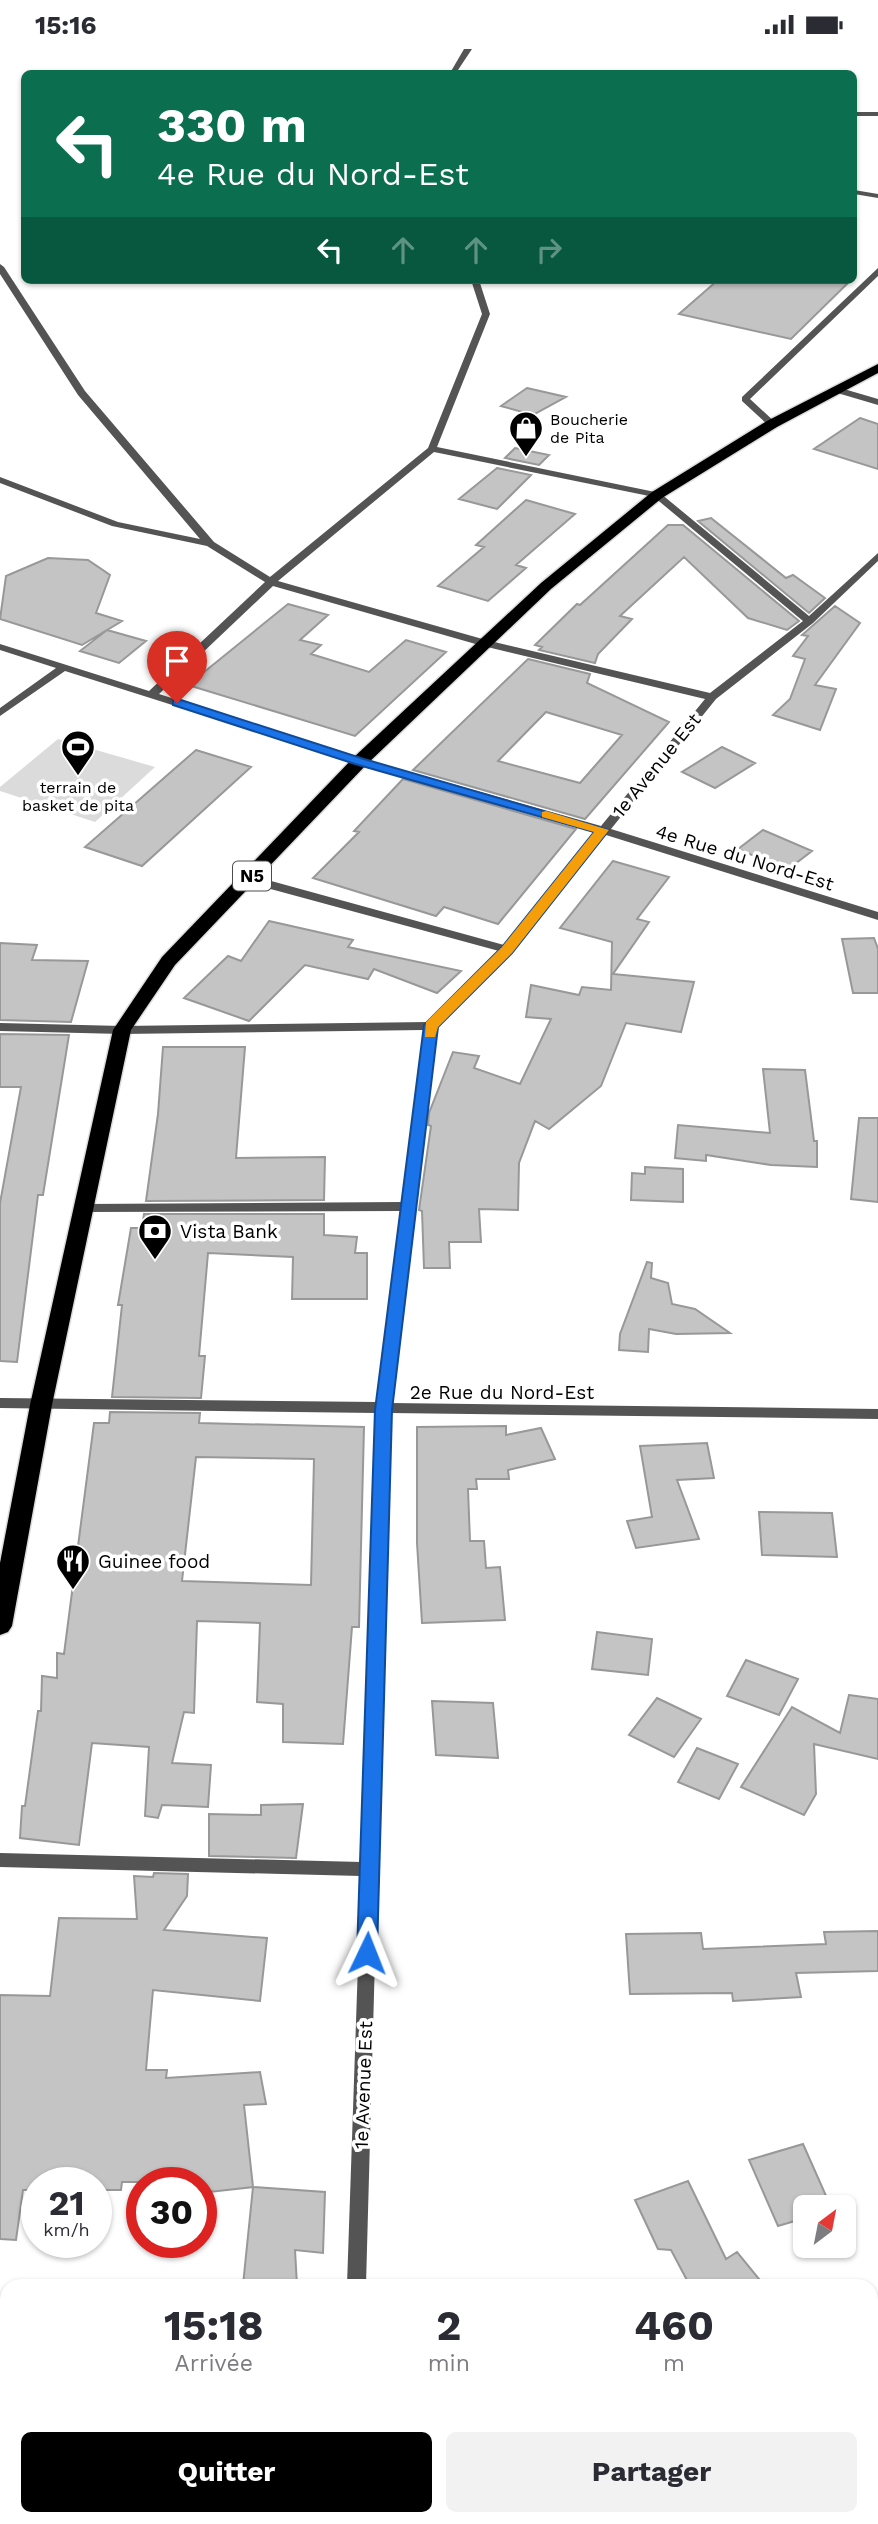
<!DOCTYPE html>
<html lang="fr">
<head>
<meta charset="utf-8">
<style>
	:root { --surface:#fff; --page:#f2f2f3; --text:#2b2b33; --muted:#7c7c81; --accent:#000 }
	body { margin:0; font-family:"Work Sans",sans-serif; background:var(--page); color:var(--text); height:100vh; display:flex; flex-direction:column; font-size:26px; white-space:nowrap }
	* { box-sizing:border-box; margin:0 }
	p { font-size:23px; color:var(--muted) }
	.icon { flex:none; width:38px; height:38px; fill:none; stroke:currentColor; stroke-width:2; stroke-linecap:round; stroke-linejoin:round }
	.map { position:relative; flex:1; overflow:hidden }
	.details { position:absolute; left:0px; top:2230px; width:878px; height:247px; display:flex; flex-direction:column; background:var(--surface); border-radius:21px 21px 0 0; box-shadow:0 2px 5px #0004 }
	.details>* { flex:none }
	.guide { position:absolute; left:21px; top:21px; width:836px; height:214px; border-radius:10px; box-shadow:0 2px 5px #0004; background:#0b6e4f; color:#fff; overflow:hidden }
	.needle { width:46px; rotate:32deg }
	.fabs { position:absolute; left:793px; top:2146px; display:grid; gap:14px }
	.fabs a { display:grid; place-items:center; width:63px; height:63px; border-radius:10px; background:var(--surface); box-shadow:0 2px 5px #0004; font-size:35px }
	.speed { position:absolute; left:21px; top:2118px; display:flex; gap:14px; font-size:35px; font-weight:700; text-align:center }
	.speed>* { display:grid; place-content:center; width:91px; height:91px; border-radius:50%; background:var(--surface); box-shadow:0 2px 5px #0004; line-height:1 }
	.speed small { font-size:18px; font-weight:400 }
	.speed .limit { border:10px solid #d22; background:#fff; color:#111 }
	.pin { position:absolute; display:grid; place-items:center; width:60px; height:60px; color:#fff; margin:-72px -30px; border-radius:50% 50% 50% 0; rotate:-45deg; box-shadow:0 0 7px #0007 }
	.pin .icon { rotate:45deg }
	.me { position:absolute; width:77px; margin:-38px; rotate:2deg; stroke-linejoin:round; filter:drop-shadow(0 0 5px #0008) }
	.turn { display:flex; align-items:center; gap:24px; height:147px; padding:0 21px; font-size:32px }
	.turn .icon { width:91px; height:91px; stroke-width:2.5 }
	.turn b { display:block; font-size:49px; line-height:60px }
	.lanes { display:flex; align-items:center; height:66px; padding:0 21px; background:#0003; justify-content:center; gap:35px; direction:ltr }
	.lanes .off { opacity:.35 }
	.eta { display:flex; justify-content:space-evenly; align-items:center; height:119px; text-align:center }
	.eta b { font-size:42px; font-weight:700; line-height:49px }
	.primary-button { display:flex; gap:14px; margin-top:auto; padding:14px 21px }
	.primary-button a { flex:1; height:80px; border-radius:10px; background:var(--accent); color:#fff; font-size:28px; font-weight:700; line-height:80px; text-align:center }
	.primary-button a+a { background:var(--page); color:var(--text) }
	.status { display:flex; justify-content:space-between; align-items:center; height:49px; padding:0 35px; background:var(--surface); direction:ltr }
	.status svg { height:19px; fill:currentColor }
	.map>svg:first-child { display:block }
	.green { fill:#dbdbdb }
	.building { fill:#c4c4c4; stroke:#989898; stroke-width:2; fill-rule:evenodd }
	.lines { fill:none; stroke-linecap:round; stroke-linejoin:round }
	.highway-casing { stroke:#dbdbdb; stroke-width:3 }
	.street { fill:#545454; fill-rule:evenodd }
	.highway { fill:#000; fill-rule:evenodd }
	.route { fill:#1a73e8; stroke:#114b97; stroke-width:2 }
	.slow { fill:#f59e0b }
	.labels { text-anchor:middle; stroke-width:7; stroke-linejoin:round; paint-order:stroke }
	.far-poi-label { font-size:16px; fill:#000; stroke:#fff; text-anchor:start }
	.shield { fill:#fff; stroke:#4c4c4c; stroke-width:2 }
	.shield-label { font-size:18px; font-weight:bold; fill:#000 }
	.street-label { font-size:19px; fill:#000; stroke:#fff }
	.poi-label { font-size:19px; fill:#000; stroke:#fff; text-anchor:start }
</style>
</head>
<body>
<div class="status"><b>15:16</b><svg viewBox="0 0 49 12"><path d="M0 12V9h3v3zM5 12V6h3v6zM10 12V3h3v9zM15 12V0h3v12zM26 1h20v11H26zM47 4h2v5h-2z"/></svg></div>
<div class="map">
<svg width="878" height="2475" viewBox="0 0 878 2475">
	<rect width="100%" height="100%" fill="#fff"/>
	<path class="green" d="M58 690 155 718 95 773 0 742V738Z"/>
	<path class="building" d="M718 231H851L791 290 679 265Z
		M527 339 566 348 533 366 501 357Z
		M860 369 878 375V420L814 400Z
		M515 399 549 406 539 416 505 409Z
		M497 419 531 426 497 460 459 450Z
		M526 451 575 465 516 516 526 519 488 552 438 537 484 498 476 496Z
		M711 469 786 529 793 526 825 549 809 564 698 472Z
		M668 476H683L799 572 787 581 748 569 684 508 620 567 632 570 598 605 595 614 539 601 542 598 535 596 577 555 580 556Z
		M48 509 88 511 110 526 96 564 122 572 82 596 0 570 6 527Z
		M288 555 328 566 300 591 321 596 311 605 369 623 406 591 446 603 355 687 188 636Z
		M835 557 860 574 815 636 836 640 820 681 773 666 790 650 805 610 793 607 808 587 802 586Z
		M107 581 146 592 119 614 80 602Z
		M528 610 590 625 587 634 669 673 585 770 413 721ZM546 663 622 686 580 734 498 712Z
		M722 698 755 714 715 739 682 723Z
		M196 701 251 718 142 817 85 798Z
		M403 730 576 780 498 875 444 858 436 867 313 829 359 783 354 782Z
		M763 781 812 802 787 821 738 800Z
		M613 812 669 828 637 870 649 873 613 925 694 933 681 983 626 974 601 1037 549 1080 535 1072 519 1114 518 1161 479 1160 481 1193H449L450 1219H424L422 1162 419 1161 431 1077 428 1076 429 1064 453 1003 479 1007 474 1019 520 1035 551 970 526 968 531 936 579 946 582 938 611 941 612 893 560 879Z
		M269 872 353 891 348 898 461 922 437 944 374 920 368 930 305 916 249 972 184 949 228 907 241 912Z
		M874 889 878 900V944H853L842 890Z
		M0 894 37 896 32 911 88 912 71 973 0 971Z
		M0 985 69 986 43 1146H38L17 1313 0 1312V1154L21 1038H0Z
		M163 998H245L236 1109 325 1108 324 1151 146 1152 158 1065Z
		M763 1020 805 1021 814 1092H817V1118L771 1116 706 1106V1112L675 1109 678 1076 770 1084Z
		M859 1069H878V1153L851 1150Z
		M645 1118 683 1120V1153L631 1151 632 1124 645 1125Z
		M144 1165H324V1186L357 1188 355 1204H367V1250H292L293 1208 208 1204 199 1307H205L201 1349 112 1348 122 1256H118L131 1179H142Z
		M647 1213 652 1214 651 1229 668 1234 672 1255 695 1260 730 1284 676 1285 649 1280 648 1303 619 1301 620 1285Z
		M110 1363 200 1364 199 1374 364 1378 359 1578H352L343 1695 283 1693V1655L257 1653 260 1574 197 1572 194 1664 184 1663 172 1714 211 1716 208 1758 162 1756 158 1769 145 1767 149 1698 92 1694 79 1796 20 1789 22 1757H25L38 1662H41L42 1627 57 1629V1604L64 1605 94 1374H109ZM196 1408 314 1410 311 1536 182 1532Z
		M506 1377V1386L541 1379 555 1410 508 1421 509 1430H476L477 1440H468L470 1492H484L486 1519 500 1518 505 1571 422 1574 417 1494V1378Z
		M707 1394 714 1429 677 1431 699 1490 636 1499 627 1472 652 1468 640 1397Z
		M759 1463 832 1464 837 1508 762 1506Z
		M597 1583 652 1590 648 1626 592 1620Z
		M746 1611 798 1630 779 1666 727 1647Z
		M849 1646 878 1650V1710L814 1695 816 1745 804 1766 741 1738 792 1658 840 1684Z
		M657 1649 701 1670 674 1708 629 1686Z
		M432 1652 493 1654 498 1709 436 1706Z
		M697 1699 738 1715 719 1750 678 1733Z
		M303 1755 296 1809 209 1807V1765L261 1766V1756Z
		M154 1824 188 1825 187 1847 164 1881 267 1889 260 1952 153 1941 146 2021H167L166 2029 260 2023 266 2055 244 2056 253 2138 201 2144V2133H122L121 2141H96V2133H37V2141H23L16 2191 0 2190V1946L50 1947 59 1869 137 1870 134 1827 153 1828Z
		M878 1882V1922L796 1924 801 1948 733 1952 732 1944 630 1945 626 1885 701 1884 703 1900 826 1895 824 1883Z
		M803 2095 831 2158H805V2169L778 2177 749 2111Z
		M688 2132 726 2210 737 2203 764 2236H686L689 2235 671 2201 658 2200 635 2151Z
		M253 2138 325 2143 323 2204 295 2201 297 2236H243Z"/>
	<g class="lines">
		<g class="highway-casing">
			<path id="highway" d="M878 315V324L777 378 662 449 551 540 366 716 175 916 131 981 52 1356 12 1577 8 1583 0 1586V1514L30 1356 113 981 162 908 354 708 541 534 652 443 767 372Z"/>
		</g>
		<path class="street" d="M464 0H472L456 24H450Z
			M854 63H878V67H854Z
			M854 141 878 145V149L854 145Z
			M0 215 4 218 85 342 214 493 270 528 428 399 482 265 471 231H479L490 265 437 398 660 444 809 567 878 504V512L813 574 716 650 611 780 878 863V871L606 786 511 904 437 978 391 1354 878 1360V1370L390 1364 366 2236H347L361 1827 0 1818V1804L361 1813 376 1364 0 1359V1349L377 1353 401 1162 83 1163 76 1159 83 1155 402 1153 424 981 122 985 0 982V974L122 977 428 973 499 902 245 833V827H253L504 896 596 783 356 714 65 622 0 667V659L56 619 0 601V595L149 642 265 533 207 497 112 477 0 434V428L118 473 200 490 78 346 0 225ZM434 403 654 448 803 572 710 644 486 591 278 532ZM273 537 479 596 705 650 601 777 364 710 159 645Z
			M878 219V227L750 350 777 375 769 377 742 352V348Z
			M837 338 878 350V356L834 343 832 341Z
			M340 2469H360V2475H340Z"/>
		<use href="#highway" class="highway"/>
	</g>
	<path class="route" d="M173 651H181L364 710 609 781 512 904 438 978 392 1361 377 1904 374 1910 367 1912 360 1910 357 1904 375 1361 424 976 502 898 594 783 355 715 173 656Z"/>
	<path class="slow" d="M546 762 609 781 512 904 438 978 435 988H425L426 973 502 898 594 783 542 768V763Z"/>
	<defs>
		<g id="shop-pin" transform="scale(1.75)"><path d="M0 17L-7.5 6A9.5 9.5 0 1 1 7.5 6Z" fill="#000" stroke="#fff"/><path d="M-5-2.5h2.3a2.7 3.5 0 0 1 5.4 0H5L5.5 6h-11ZM-1.5-2.5h3a1.5 2.3 0 0 0-3 0Z" fill="#fff"/></g>
		<g id="stadium-pin" transform="scale(1.75)"><path d="M0 17L-7.5 6A9.5 9.5 0 1 1 7.5 6Z" fill="#000" stroke="#fff"/><path d="M0-5a6.5 5 0 1 0 0 10a6.5 5 0 1 0 0-10ZM-3.5-1.8h7v3.6h-7Z" fill="#fff"/></g>
		<g id="bank-pin" transform="scale(1.75)"><path d="M0 17L-7.5 6A9.5 9.5 0 1 1 7.5 6Z" fill="#000" stroke="#fff"/><path d="M-6-4H6V4H-6ZM0-2.3a2.3 2.3 0 1 0 0 4.6a2.3 2.3 0 1 0 0-4.6Z" fill="#fff"/></g>
		<g id="restaurant-pin" transform="scale(1.75)"><path d="M0 17L-7.5 6A9.5 9.5 0 1 1 7.5 6Z" fill="#000" stroke="#fff"/><path d="M-5-6h1v4h1v-4h1v4h1v-4h1v5L-1.5 .5V6h-2V.5L-5-1ZM5-6V6H3V1.5H1.5Q1.5-4 5-6Z" fill="#fff"/></g>
	</defs>
	<g fill-rule="evenodd">
		<use href="#shop-pin" x="526" y="379"/>
		<use href="#stadium-pin" x="78" y="698"/>
		<use href="#bank-pin" x="155" y="1182"/>
		<use href="#restaurant-pin" x="73" y="1512"/>
	</g>
	<g class="labels">
		<g class="far-poi-label">
			<text x="550" y="376">Boucherie<tspan x="550" dy="18">de Pita</tspan></text>
			<text x="78" y="744" text-anchor="middle">terrain de<tspan x="78" dy="18">basket de pita</tspan></text>
		</g>
		<rect class="shield" x="233" y="812.5" width="38" height="29" rx="5"/>
		<g class="shield-label">
			<text x="252" y="833">N5</text>
		</g>
		<g class="street-label">
			<text transform="translate(656 716) rotate(-51)" y="7">1e Avenue Est</text>
			<text transform="translate(745 808) rotate(17)" y="7">4e Rue du Nord-Est</text>
			<text x="502" y="1350">2e Rue du Nord-Est</text>
			<text transform="translate(363 2036) rotate(-88)" y="7">1e Avenue Est</text>
		</g>
		<g class="poi-label">
			<text x="180" y="1189">Vista Bank</text>
			<text x="98" y="1519">Guinee food</text>
		</g>
	</g>
</svg>
<div class="fabs">
<a><svg class="needle" viewBox="-14 -14 28 28"><path d="M0-13l5 13h-10z" fill="#e53935"/><path d="M0 13l5-13h-10z" fill="#7c7c81"/></svg></a>
</div>
<div class="speed"><div>21<small>km/h</small></div><div class="limit">30</div></div>
<div class="pin" style="left:177px;top:654px;background:#d93025"><svg class="icon" aria-label="arrive" viewBox="0 0 24 24"><path d="M6 21V4h12l-3 4 3 4H6"/></svg></div>
<svg class="me" style="left:367px;top:1904px" viewBox="-20 -20 40 40"><path d="M0-17L14 15 0 8-14 15z" fill="#1a73e8" stroke="#fff" stroke-width="4"/></svg>
<div class="guide">
<div class="turn"><svg class="icon" aria-label="left" viewBox="0 0 24 24"><path d="M17 20v-9H6M10 6l-5 5 5 5"/></svg><div><b>330 m</b>4e Rue du Nord-Est</div></div>
<div class="lanes"><svg class="icon" aria-label="left" viewBox="0 0 24 24"><path d="M17 20v-9H6M10 6l-5 5 5 5"/></svg><svg class="icon off" aria-label="ahead" viewBox="0 0 24 24"><path d="M12 20V5M6 11l6-6 6 6"/></svg><svg class="icon off" aria-label="ahead" viewBox="0 0 24 24"><path d="M12 20V5M6 11l6-6 6 6"/></svg><svg class="icon off" aria-label="right" viewBox="0 0 24 24"><path d="M7 20v-9h11M14 6l5 5-5 5"/></svg></div>
</div>
<section class="details">
<div class="eta">
<div><b>15:18</b><p>Arrivée</p></div>
<div><b>2</b><p>min</p></div>
<div><b>460</b><p>m</p></div>
</div>
<div class="primary-button"><a>Quitter</a><a>Partager</a></div>
</section>
</div>
</body>
</html>
